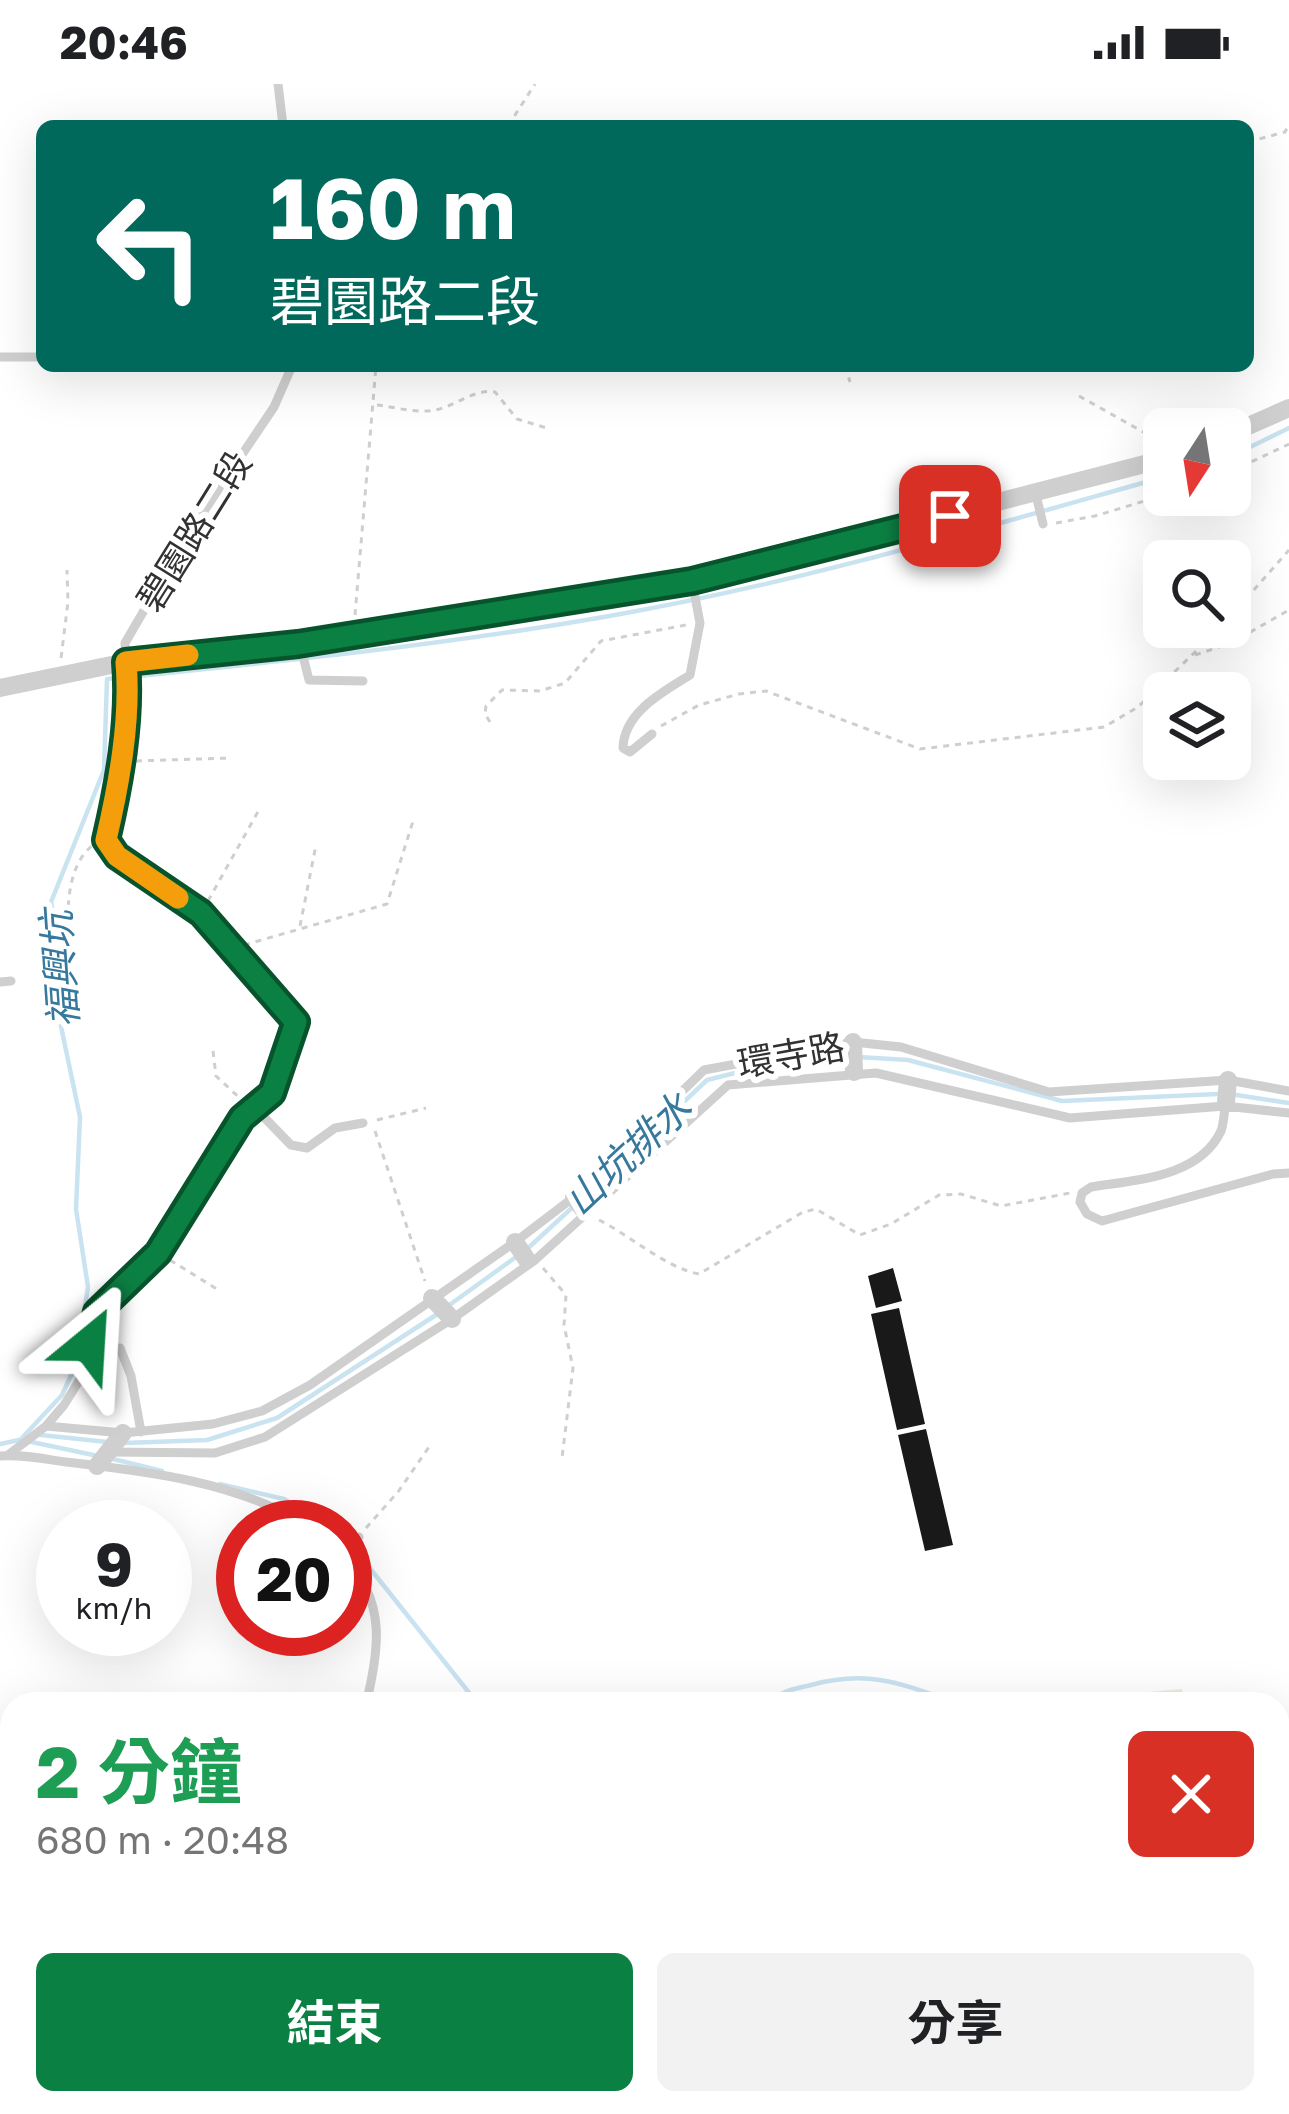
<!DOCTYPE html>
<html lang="zh-TW">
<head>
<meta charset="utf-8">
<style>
	:root { --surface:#fff; --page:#f2f2f2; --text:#202124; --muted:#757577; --accent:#0b8043 }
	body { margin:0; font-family:"Golos Text","Noto Sans TC",sans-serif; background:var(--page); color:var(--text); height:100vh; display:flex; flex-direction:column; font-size:45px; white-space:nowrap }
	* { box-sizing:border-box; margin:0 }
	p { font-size:39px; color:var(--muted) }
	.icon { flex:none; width:66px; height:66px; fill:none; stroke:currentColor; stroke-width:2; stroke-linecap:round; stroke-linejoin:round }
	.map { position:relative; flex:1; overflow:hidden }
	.drawer { position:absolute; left:0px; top:1608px; width:1290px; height:423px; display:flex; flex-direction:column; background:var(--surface); border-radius:36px 36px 0 0; box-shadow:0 12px 48px #0002 }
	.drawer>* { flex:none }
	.top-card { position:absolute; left:36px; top:36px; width:1218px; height:252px; border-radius:18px; box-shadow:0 12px 48px #0002; background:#00695c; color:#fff; overflow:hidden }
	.needle { width:78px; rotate:192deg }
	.fabs { position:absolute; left:1143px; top:324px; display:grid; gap:24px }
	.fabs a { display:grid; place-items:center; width:108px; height:108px; border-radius:18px; background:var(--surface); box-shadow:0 12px 48px #0002; font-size:60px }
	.speed { position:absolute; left:36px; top:1416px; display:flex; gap:24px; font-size:60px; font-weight:700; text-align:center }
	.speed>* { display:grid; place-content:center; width:156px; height:156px; border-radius:50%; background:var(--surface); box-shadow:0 12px 48px #0002; line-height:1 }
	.speed small { font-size:30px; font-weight:400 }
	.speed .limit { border:18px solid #d22; background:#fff; color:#111 }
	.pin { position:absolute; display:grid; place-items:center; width:102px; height:102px; color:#fff; margin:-51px; border-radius:24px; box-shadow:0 6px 18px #0006 }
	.me { position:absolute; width:132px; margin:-66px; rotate:27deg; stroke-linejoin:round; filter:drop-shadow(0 0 9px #0008) }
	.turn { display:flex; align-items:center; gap:42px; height:252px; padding:0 36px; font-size:54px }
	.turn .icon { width:156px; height:156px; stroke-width:2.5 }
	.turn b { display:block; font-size:84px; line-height:102px }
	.round { display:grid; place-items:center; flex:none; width:126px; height:126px; border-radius:18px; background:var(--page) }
	.summary { display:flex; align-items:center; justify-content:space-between; height:204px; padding:0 36px }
	h1 { font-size:72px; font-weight:700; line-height:90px; color:#1e9e55 }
	.action { display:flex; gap:24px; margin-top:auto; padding:24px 36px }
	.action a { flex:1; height:138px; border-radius:18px; background:var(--accent); color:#fff; font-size:48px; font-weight:700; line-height:138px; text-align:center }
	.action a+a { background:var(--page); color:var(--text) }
	.status { display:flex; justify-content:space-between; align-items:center; height:84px; padding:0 60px; background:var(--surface); direction:ltr }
	.status svg { height:33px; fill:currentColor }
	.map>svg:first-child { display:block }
	.green { fill:#e8efdf }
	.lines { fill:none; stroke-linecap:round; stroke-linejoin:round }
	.stream { stroke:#cae3f0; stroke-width:4.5 }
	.building { fill:#191919 }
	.path { stroke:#cfcfcf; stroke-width:3; stroke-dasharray:6 6; stroke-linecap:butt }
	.lane { stroke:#cfcfcf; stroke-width:9 }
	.street { stroke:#cfcfcf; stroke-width:18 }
	.secondary { stroke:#bcbcbc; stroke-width:27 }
	.route-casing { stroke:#07532c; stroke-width:30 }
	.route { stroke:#0b8043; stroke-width:21 }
	.slow { stroke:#f59e0b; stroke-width:21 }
	.labels { text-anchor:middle; stroke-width:12; stroke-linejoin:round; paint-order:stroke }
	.street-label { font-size:36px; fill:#323232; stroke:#fff }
	.water-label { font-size:39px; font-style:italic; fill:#37799d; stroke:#fff }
</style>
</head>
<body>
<div class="status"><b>20:46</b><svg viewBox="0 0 49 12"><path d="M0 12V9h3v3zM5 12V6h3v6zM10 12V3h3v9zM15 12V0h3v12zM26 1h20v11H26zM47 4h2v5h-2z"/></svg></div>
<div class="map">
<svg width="1289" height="2030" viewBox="0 0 1289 2030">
	<rect width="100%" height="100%" fill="#fff"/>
	<path class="green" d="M1182 1605 1185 1620H1013Z
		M595 2019H1239L1217 2030H593Z"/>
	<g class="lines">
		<path class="stream" d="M1230 373 1289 344
			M858 973 908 976 1062 1017 1218 1010
			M1230 1010 1289 1019
			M583 1113 707 996 767 981 830 971 846 972
			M526 1166 575 1121
			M448 1222 516 1173
			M41 1351 107 1358
			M21 1355 62 1311 76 1280 88 1203 76 1125 80 1033 54 909 58 852 51 818 104 686 107 595C277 578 446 561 615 531 801 498 982 444 1164 393
			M27 1357 98 1372
			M125 1359 207 1356 277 1334 439 1229
			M0 1360 19 1356
			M109 1374 162 1387
			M220 1400 284 1415 329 1443
			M345 1453 478 1620
			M770 1620C781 1606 794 1605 811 1601 870 1585 903 1600 958 1620"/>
	</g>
	<path class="building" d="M893 1184 902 1217 876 1224 868 1192Z
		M899 1224 925 1340 897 1346 871 1230Z
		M926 1345 953 1461 925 1467 898 1351Z
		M389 2019H497L495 2030H387Z"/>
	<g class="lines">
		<path class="path" d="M508 42 535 0
			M1248 58 1285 48 1289 40
			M845 282 850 298
			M1079 312 1161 358
			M377 321C393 323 411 328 428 327 452 326 472 304 495 308L517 335 550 345
			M1230 388 1289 360
			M1056 439 1095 432 1164 411
			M355 531 376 282
			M1230 533 1289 466
			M1195 571 1231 559 1289 526
			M61 574 68 518 67 486
			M490 638 485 630 486 622 502 606 540 607 565 599 601 557 686 541
			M661 642 699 621 739 610 766 607 920 665 1104 643 1138 623 1221 543
			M136 677 231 674
			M208 817 260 724
			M300 842 316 761
			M244 861 387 820 414 734
			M75 918C71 876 54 791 93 761
			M213 967 216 992 244 1018
			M377 1036 426 1024
			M375 1047 425 1197
			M599 1136C631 1152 666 1184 699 1190L803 1128 816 1125 860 1151 891 1140 939 1111 961 1110 1001 1122 1070 1109
			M170 1176 220 1207
			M543 1184 566 1211 564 1241 573 1284 562 1374
			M366 1444 398 1408 431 1360"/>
		<path class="lane" d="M278 0 283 42
			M0 273H42
			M1036 411 1043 440
			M300 560 309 596 363 597
			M652 650 630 668 623 664C624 628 663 608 690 591L700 539 692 497
			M0 898 11 897
			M1226 1018C1224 1027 1224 1039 1221 1047 1199 1094 1134 1096 1091 1103L1082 1109 1080 1118 1087 1130 1102 1137 1273 1090 1289 1089
			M254 1023 291 1061 307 1064 335 1044 363 1039
			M120 1264 131 1292 141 1348
			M46 1342 123 1349 213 1340 262 1327 310 1301 515 1158 574 1113 704 986 853 958 901 963 1049 1008 1228 996 1289 1007
			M110 1368 215 1369 265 1353 452 1235 535 1176 728 1001 876 989 1070 1034 1225 1022 1289 1029
			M8 1371 46 1342 64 1321 82 1292 97 1228 158 1169 242 1034 272 1009 296 938 201 829 117 772 106 756 117 710 128 602 125 559 188 451 274 323 292 282
			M0 1372C21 1370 44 1375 66 1378 146 1387 240 1398 309 1443
			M345 1468 359 1453
			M345 1475C387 1517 379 1567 366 1620
			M223 2030 225 2019"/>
		<path class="street" d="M1230 350 1289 324
			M0 604 126 578 299 559 692 497 1164 375
			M853 958 854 988
			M1226 1018 1228 996
			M574 1113 583 1125
			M515 1158 527 1176
			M432 1214 452 1235
			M97 1382 123 1349"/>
		<path class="secondary" d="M1278 1995 1289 1987
			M1229 2030 1245 2019"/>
	</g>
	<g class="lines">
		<g class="route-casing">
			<path id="route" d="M89 1260 97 1228 158 1169 242 1034 272 1009 296 938 201 829 117 772 106 756C119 700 131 636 126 578L298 560 692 497 950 432"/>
		</g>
		<use href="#route" class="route"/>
		<path class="slow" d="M178 814 117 772 106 756C119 700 131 636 126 578L188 571"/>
	</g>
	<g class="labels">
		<g class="street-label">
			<text transform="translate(194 447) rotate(-58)" y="13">碧園路二段</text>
			<text transform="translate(791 971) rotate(-10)" y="13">環寺路</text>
		</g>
		<g class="water-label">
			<text transform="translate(60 885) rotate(-94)" y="14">福興坑</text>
			<text transform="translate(628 1070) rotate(-43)" y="14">山坑排水</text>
		</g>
	</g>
</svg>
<div class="fabs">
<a><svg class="needle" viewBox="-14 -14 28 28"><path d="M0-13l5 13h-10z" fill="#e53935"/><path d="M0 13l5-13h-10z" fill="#757577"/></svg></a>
<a><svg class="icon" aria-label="search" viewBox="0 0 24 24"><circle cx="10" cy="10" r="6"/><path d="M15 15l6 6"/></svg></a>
<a><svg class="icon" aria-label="layers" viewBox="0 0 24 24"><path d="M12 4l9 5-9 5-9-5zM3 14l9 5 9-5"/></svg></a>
</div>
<div class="speed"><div>9<small>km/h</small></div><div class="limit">20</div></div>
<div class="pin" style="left:950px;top:432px;background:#d93025"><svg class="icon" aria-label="arrive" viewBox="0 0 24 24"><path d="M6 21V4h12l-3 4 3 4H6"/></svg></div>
<svg class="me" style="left:89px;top:1260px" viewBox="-20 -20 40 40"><path d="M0-17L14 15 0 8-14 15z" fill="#0b8043" stroke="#fff" stroke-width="4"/></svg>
<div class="top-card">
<div class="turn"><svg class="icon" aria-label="left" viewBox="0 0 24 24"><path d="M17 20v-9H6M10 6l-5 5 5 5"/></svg><div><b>160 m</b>碧園路二段</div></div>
</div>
<section class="drawer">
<div class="summary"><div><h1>2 分鐘</h1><p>680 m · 20:48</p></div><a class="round" style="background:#d93025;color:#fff"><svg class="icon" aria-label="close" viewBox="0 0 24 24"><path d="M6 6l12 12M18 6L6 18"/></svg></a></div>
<div class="action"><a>結束</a><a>分享</a></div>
</section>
</div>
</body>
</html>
